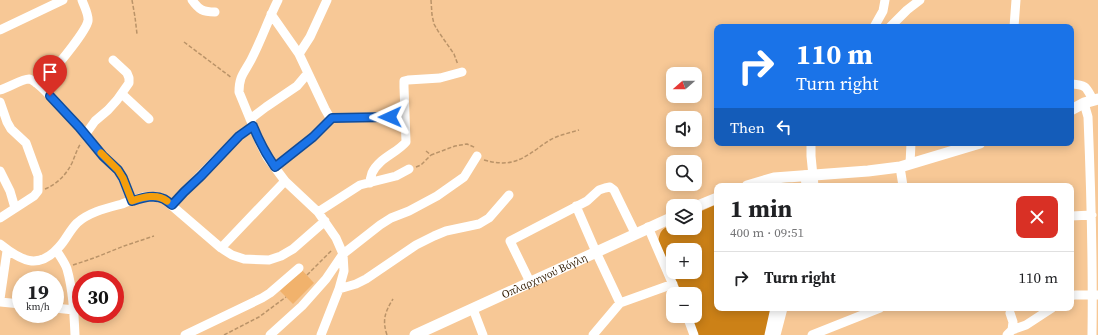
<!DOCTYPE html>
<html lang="en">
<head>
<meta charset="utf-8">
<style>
	:root { --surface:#fff; --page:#f6f6f6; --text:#202124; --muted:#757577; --line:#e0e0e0 }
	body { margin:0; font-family:"Source Serif 4",serif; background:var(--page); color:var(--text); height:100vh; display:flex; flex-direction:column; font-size:15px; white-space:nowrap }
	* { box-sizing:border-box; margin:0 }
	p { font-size:13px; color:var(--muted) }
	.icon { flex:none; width:22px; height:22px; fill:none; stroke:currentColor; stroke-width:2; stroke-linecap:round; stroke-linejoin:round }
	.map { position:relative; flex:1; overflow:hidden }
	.sheet { position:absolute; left:714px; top:183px; width:360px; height:128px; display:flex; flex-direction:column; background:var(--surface); border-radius:8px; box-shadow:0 2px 10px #0003 }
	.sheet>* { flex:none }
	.banner { position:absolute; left:714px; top:24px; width:360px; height:122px; border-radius:8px; box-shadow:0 2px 10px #0003; background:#1a73e8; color:#fff; overflow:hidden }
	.needle { width:26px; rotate:250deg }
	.buttons { position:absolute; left:666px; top:67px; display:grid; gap:8px }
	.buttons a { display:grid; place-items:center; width:36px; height:36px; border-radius:8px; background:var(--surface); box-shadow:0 2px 10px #0003; font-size:20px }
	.speed { position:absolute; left:12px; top:271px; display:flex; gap:8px; font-size:20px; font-weight:700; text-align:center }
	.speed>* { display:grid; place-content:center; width:52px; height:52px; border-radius:50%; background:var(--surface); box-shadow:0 2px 10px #0003; line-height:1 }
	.speed small { font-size:10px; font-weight:400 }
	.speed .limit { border:6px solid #d22; background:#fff; color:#111 }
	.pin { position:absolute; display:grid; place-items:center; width:34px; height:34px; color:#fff; margin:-41px -17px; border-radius:50% 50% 50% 0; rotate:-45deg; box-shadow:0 0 4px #0007 }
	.pin .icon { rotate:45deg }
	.me { position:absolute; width:44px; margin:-22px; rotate:269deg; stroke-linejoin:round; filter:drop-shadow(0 0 3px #0008) }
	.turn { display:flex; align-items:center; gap:14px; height:84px; padding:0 16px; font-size:18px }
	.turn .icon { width:52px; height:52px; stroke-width:2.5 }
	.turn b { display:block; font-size:28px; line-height:34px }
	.then { display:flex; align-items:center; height:38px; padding:0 16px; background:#0003; gap:8px; font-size:15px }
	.round { display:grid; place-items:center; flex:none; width:42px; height:42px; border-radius:8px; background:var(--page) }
	.summary { display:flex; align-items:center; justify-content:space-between; height:68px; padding:0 16px }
	h1 { font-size:24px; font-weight:700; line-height:30px }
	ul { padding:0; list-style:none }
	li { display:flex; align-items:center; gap:12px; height:52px; padding:0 16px; border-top:1px solid var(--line) }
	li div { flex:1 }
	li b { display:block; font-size:15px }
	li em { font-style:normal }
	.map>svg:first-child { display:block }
	.green { fill:#f1b26c }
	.forest { fill:#cc8117; fill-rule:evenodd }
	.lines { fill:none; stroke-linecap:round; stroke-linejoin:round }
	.path { stroke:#ba9368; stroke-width:1.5; stroke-dasharray:4 2; stroke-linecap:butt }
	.minor { stroke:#fff; stroke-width:9 }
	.major { stroke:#fff; stroke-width:11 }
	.route-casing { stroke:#114b97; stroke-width:10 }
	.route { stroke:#1a73e8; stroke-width:7 }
	.slow { stroke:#f59e0b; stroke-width:7 }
	.labels { text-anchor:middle; stroke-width:4; stroke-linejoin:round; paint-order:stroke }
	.street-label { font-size:11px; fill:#311b01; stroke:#f7c896 }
</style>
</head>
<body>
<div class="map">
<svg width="1098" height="335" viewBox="0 0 1098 335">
	<rect width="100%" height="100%" fill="#f7c896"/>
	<path class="green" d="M301 269 314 283 293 304 280 291Z"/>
	<path class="forest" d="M779 182 792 183 796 186H764Z
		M717 204V308H773L767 335H698L690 316H695V294H680L658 243C660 230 662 229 673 224V228H695V214ZM673 250H695V272H673Z"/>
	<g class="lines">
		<path class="path" d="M132 0 135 17 137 34
			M431 0 432 15 434 24 438 31 454 54 458 65
			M184 42 232 78
			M426 151 431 155 455 146 467 144 476 148
			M484 160C507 166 517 163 537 149 541 146 545 143 550 140 559 135 569 133 579 130
			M416 167 421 165 431 155
			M45 189C57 184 66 175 72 163 75 156 77 149 81 143
			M73 265 94 258 124 246 154 236
			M307 275 332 250
			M224 335 259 317 286 297
			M387 335C382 320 385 312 393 299"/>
		<path class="minor" d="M192 0C199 10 203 12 215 12
			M278 0C268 20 261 41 251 60 244 73 239 76 239 92L260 143 267 157 285 181 318 212 336 238 343 254 344 271 339 289 321 335
			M271 14 299 54 325 109 329 116 332 118 405 117
			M874 27 883 11 885 0
			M890 27 907 10 920 0
			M1014 27 1016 0
			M0 30 63 0
			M299 54 310 37 327 0
			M113 60 127 73 129 78V83L117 100 108 110 95 121 85 135 103 156 118 170 123 179 132 201
			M36 83C42 79 47 76 51 72 59 64 86 31 88 21 89 15 84 6 82 0
			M1071 84C1087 85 1086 87 1093 100
			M0 90C8 88 22 79 29 79 38 80 78 125 85 135
			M122 94 149 119
			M0 102 7 122 11 129 26 143 38 176V191L34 196 0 218
			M1084 103 1088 117C1091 190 1093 262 1092 335
			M250 119 266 107 297 86 308 73
			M811 143V156L814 186
			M910 164 911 143
			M275 167 313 137 332 118
			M900 167 903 186
			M0 171 10 191 15 208
			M805 175 806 186
			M370 183C370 180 371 176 372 173 379 158 397 153 406 142L404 87V81L408 80 440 78 462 72
			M172 205 184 192 239 136 253 126
			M576 206 596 252 620 303
			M318 212 360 185 396 176 409 169
			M1071 216 1092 215
			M648 227 677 294
			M0 244C20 260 38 271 59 247 66 240 69 231 77 223 89 212 107 208 122 204 129 201 136 199 143 197 151 196 157 197 164 199L221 248 232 255 244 259 269 260 281 256 293 249 325 221
			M221 248 285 181
			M56 250C60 256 65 263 67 269 73 290 74 313 75 335
			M530 282 510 241 587 201 599 190 605 188 610 187 614 190 635 233
			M339 289 356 284 366 279 416 245 434 236 446 231 479 224 489 218 509 195
			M1071 296 1075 295H1098
			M0 299 7 251
			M0 302 21 304
			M55 308 74 310
			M473 309 483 335
			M1010 313 1013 322 1012 330
			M687 316 694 335
			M185 335 262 298 270 293 299 268
			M270 335 302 306 326 279 343 254 380 225 391 218 409 211 437 196 464 177 477 156
			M593 335 620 303 673 284
			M769 335 775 308
			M776 335 783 308
			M812 335 880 308
			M1007 335 1012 330 1026 325 1052 308"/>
		<g class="major">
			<path d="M1071 110 1084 103 1098 99"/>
			<path d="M747 186 774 178 868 171 900 167 980 143"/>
			<path d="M695 207 717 198"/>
			<path id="s1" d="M415 335 673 217"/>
		</g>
	</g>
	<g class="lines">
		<g class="route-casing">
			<path id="route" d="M50 96 79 127 103 156 118 170 123 178 132 201C142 198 154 194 164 199 167 201 170 203 172 205L184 192 201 176 239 136 253 126C259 141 266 154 275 167L313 137 332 118 390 117"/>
		</g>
		<use href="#route" class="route"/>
		<path class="slow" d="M101 153 118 170 123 178 132 201C143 197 157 193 167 201"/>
	</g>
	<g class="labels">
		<g class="street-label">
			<text dy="4" stroke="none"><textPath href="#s1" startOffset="142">Οπλαρχηγού Βόγλη</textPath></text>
		</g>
	</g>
</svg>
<div class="buttons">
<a><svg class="needle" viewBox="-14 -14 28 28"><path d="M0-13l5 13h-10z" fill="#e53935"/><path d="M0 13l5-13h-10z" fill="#757577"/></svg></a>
<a><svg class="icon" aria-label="sound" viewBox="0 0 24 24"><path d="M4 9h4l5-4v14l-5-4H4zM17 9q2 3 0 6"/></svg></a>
<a><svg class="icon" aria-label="search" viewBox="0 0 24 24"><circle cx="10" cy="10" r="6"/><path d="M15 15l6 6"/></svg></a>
<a><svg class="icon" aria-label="layers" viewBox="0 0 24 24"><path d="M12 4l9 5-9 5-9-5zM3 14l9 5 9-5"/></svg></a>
<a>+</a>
<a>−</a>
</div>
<div class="speed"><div>19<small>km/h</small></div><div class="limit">30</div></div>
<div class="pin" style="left:50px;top:96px;background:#d93025"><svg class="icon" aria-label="arrive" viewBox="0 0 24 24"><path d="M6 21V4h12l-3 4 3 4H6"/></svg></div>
<svg class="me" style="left:390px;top:117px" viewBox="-20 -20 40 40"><path d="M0-17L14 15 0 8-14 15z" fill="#1a73e8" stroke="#fff" stroke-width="4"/></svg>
<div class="banner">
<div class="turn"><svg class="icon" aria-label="right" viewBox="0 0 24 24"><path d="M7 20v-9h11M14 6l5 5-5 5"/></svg><div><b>110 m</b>Turn right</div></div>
<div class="then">Then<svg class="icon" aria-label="left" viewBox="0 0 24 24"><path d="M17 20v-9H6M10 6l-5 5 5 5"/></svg></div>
</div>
<section class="sheet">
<div class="summary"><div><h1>1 min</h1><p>400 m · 09:51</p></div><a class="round" style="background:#d93025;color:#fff"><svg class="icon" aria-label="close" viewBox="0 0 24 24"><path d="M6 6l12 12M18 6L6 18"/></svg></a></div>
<ul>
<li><svg class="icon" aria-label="right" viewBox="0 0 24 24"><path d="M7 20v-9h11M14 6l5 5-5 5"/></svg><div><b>Turn right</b></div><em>110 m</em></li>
</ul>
</section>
</div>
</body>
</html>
